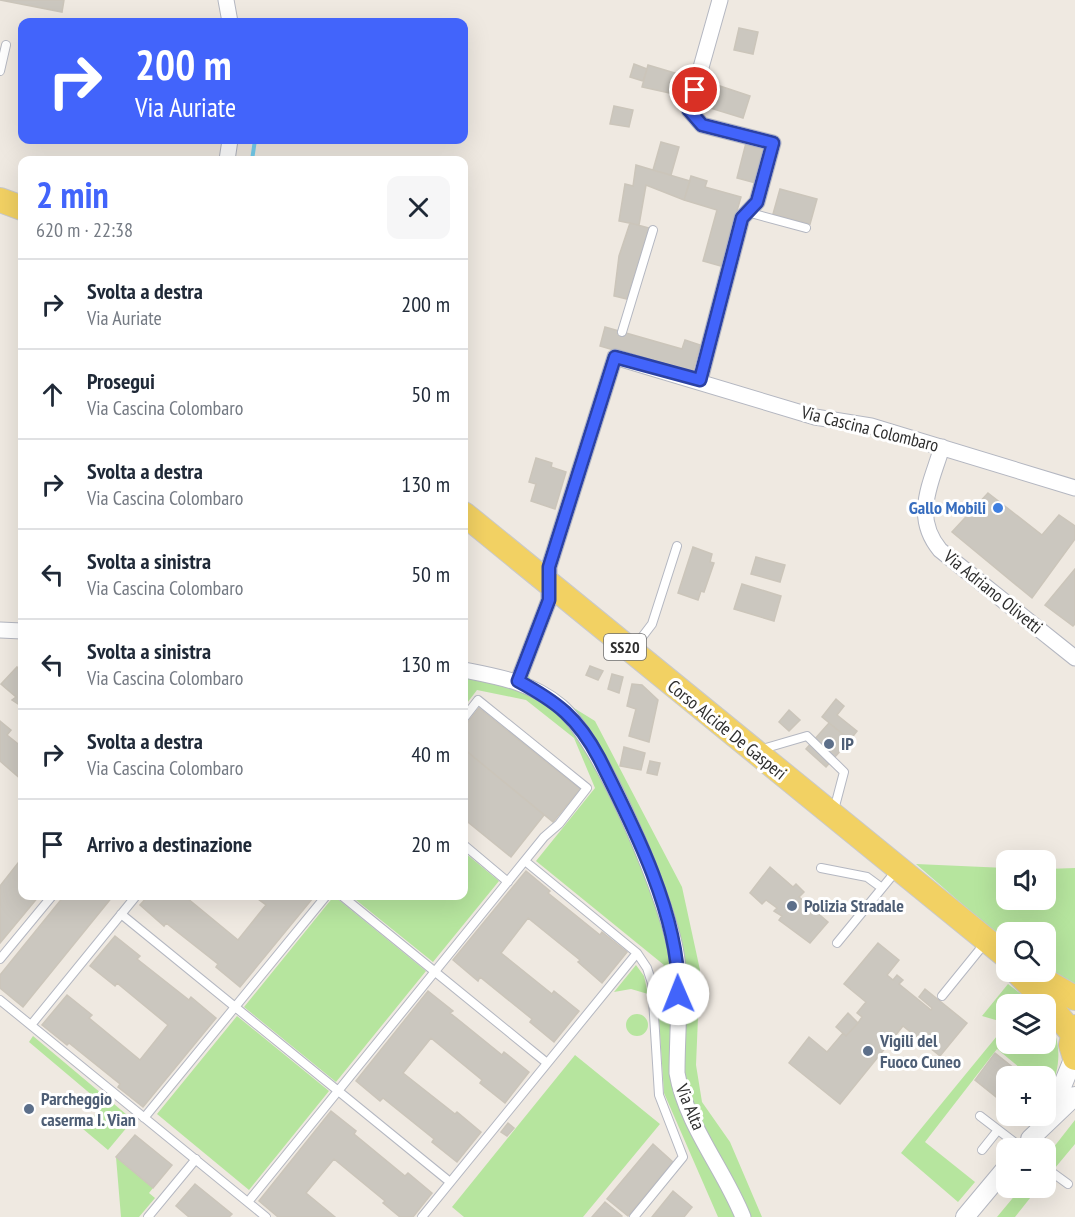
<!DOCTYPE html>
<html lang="it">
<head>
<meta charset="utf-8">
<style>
	:root { --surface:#fff; --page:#f6f6f7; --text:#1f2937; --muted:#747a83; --line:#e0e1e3; --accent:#4264fb }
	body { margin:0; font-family:"PT Sans Narrow",sans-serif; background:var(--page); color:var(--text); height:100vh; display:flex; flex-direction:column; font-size:22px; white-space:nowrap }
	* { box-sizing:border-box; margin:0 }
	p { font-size:20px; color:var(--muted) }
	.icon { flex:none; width:33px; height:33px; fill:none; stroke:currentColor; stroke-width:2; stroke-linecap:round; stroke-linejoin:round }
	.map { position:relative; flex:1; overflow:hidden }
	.panel { position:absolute; left:18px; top:156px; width:450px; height:744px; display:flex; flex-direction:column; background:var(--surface); border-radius:12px; box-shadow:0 6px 24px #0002 }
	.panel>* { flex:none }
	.hud { position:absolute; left:18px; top:18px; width:450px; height:126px; border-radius:12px; box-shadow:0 6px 24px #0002; background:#4264fb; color:#fff; overflow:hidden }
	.fabs { position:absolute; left:996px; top:850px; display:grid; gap:12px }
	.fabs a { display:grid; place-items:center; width:60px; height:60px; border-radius:12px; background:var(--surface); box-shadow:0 6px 24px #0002; font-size:30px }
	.pin { position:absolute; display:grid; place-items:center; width:51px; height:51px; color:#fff; margin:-26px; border:3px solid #fff; border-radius:50%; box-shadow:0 2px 6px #0007 }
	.me { position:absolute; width:66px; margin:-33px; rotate:359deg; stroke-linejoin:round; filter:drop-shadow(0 0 4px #0008) }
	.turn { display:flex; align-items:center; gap:21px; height:126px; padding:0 18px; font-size:27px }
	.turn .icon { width:78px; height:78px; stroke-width:2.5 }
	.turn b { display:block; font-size:42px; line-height:51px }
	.round { display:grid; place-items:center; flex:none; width:63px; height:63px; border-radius:12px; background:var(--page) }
	.overview { display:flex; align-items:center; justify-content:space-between; height:102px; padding:0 18px }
	h1 { font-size:36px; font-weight:700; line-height:45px; color:var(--accent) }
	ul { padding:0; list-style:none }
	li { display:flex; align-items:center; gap:18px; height:90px; padding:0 18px; border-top:2px solid var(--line) }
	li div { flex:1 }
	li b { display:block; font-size:22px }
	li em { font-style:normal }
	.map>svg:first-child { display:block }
	.green { fill:#b6e59e }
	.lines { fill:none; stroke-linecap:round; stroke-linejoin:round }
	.stream { stroke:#75cff0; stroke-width:4 }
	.building { fill:#cbc7bf; stroke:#cbc5ba; stroke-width:1.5 }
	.service-casing { stroke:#b4b7c1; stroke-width:10 }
	.minor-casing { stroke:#b4b7c1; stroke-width:17 }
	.tertiary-casing { stroke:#b4b7c1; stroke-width:20 }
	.primary-casing { stroke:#c9c9c9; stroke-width:26 }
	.service { stroke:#fff; stroke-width:8 }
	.minor { stroke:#fff; stroke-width:15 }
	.tertiary { stroke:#fff; stroke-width:18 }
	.primary { stroke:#f2d163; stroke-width:24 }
	.route-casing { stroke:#2b41a3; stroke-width:15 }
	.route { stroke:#4264fb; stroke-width:10 }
	.shop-dot { fill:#3f7fe0; stroke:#fff; stroke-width:2 }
	.service-dot { fill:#5c6f8a; stroke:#fff; stroke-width:2 }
	.labels { text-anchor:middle; stroke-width:6; stroke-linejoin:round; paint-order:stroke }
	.shield { fill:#fff; stroke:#6d6d6d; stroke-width:1.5 }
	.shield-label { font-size:16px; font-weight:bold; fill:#2e2e2e }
	.street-label { font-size:18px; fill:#2e2e2e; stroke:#fff }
	.shop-label { font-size:18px; font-weight:bold; fill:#366cbe; stroke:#fff; text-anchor:end }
	.service-label { font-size:18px; font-weight:bold; fill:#4e5e75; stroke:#fff; text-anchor:start }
</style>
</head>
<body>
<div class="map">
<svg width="1075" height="1217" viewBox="0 0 1075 1217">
	<rect width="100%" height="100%" fill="#efe9e1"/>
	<path class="green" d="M464 665 529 676 532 682 595 721 682 887 700 970 696 1065 702 1102 730 1142 762 1217H718L664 1093 656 975 664 965 536 861 595 788 574 738 526 700 477 690 464 707Z
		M464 852 499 881 433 962 351 896H464Z
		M916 864 1006 868V900H1046V869L1075 868V994L1046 972V933H1006V942Z
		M334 896 426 971 336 1082 244 1007Z
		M636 965 644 976 648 994 631 989 614 992Z
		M1008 984 1035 1005H1006V1023L982 1016Z
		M626 1025a11 11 0 1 1 22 0a11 11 0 1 1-22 0Z
		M237 1016 329 1091 249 1190 157 1114Z
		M1046 1017C1063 1039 1061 1069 1049 1092L1046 1090V1077H1031L997 1049 925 1142 975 1182 958 1202 901 1153 1006 1025V1044H1046Z
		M33 1036 133 1120 108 1150 83 1129 97 1113 87 1104 93 1096 29 1042Z
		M575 1055 660 1124 583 1217H464L452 1207Z
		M1075 1120V1144L1055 1168 1046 1162V1157Z
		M116 1157 153 1188 149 1193 155 1198 139 1217H121Z
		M1021 1188H1038L1015 1217H997Z"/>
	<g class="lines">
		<path class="stream" d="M252 160 255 140"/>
	</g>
	<path class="building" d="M0 0H64L62 12Z
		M739 28 758 32 753 54 734 50Z
		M634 64 647 69 643 81 630 77Z
		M648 65 685 76 679 95 642 87Z
		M714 84 750 96 743 118 707 107Z
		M614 106 633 110 629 127 610 124Z
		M661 142 679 147 671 175 653 170Z
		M746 143 766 148 756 183 737 178Z
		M636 165 690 181 684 200 646 185 639 225 619 221 625 184 633 186Z
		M691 176 707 181 705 187 741 197 721 266 703 261 717 210 684 200Z
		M780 189 817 199 810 224 773 214Z
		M630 223 649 228 627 299 614 296 619 256Z
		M605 327 682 349 685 340 700 345 692 373 600 346Z
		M536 458 552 463 551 467 566 472 555 509 531 501 536 484 529 482Z
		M988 493 1042 535 1059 515 1075 526V539L1032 598 952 532Z
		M693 547 712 554 710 562 714 563 704 592 701 591 698 600 678 593Z
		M756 557 785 565 780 582 751 574Z
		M1075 569V624L1073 626 1045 605Z
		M742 584 781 596 774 621 734 609Z
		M590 666 603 671 598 680 586 675Z
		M17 667 22 673V702L18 704 12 700 16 697 1 684Z
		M612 674 623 677 619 693 608 689Z
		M632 684 642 685 658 700 649 742 629 736 636 709 627 706Z
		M836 699 844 706 837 715 857 731 850 740 822 717Z
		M479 708 580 789 553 822 464 749V727Z
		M789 710 800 720 789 731 779 722Z
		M0 721 11 730 7 735 22 747V780L0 761Z
		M829 723 850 740 826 767 806 749Z
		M624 747 645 753 641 770 620 766Z
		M464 749 544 815 511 857 464 819Z
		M650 761 660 763 657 775 647 773Z
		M18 863 22 866V896H39L0 943V886Z
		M770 867 793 887 796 884 804 892 799 897 828 922 810 943 779 920 782 916 774 911 777 908 766 900 762 904 750 893Z
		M526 871 550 891 548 893 600 935 602 932 627 952 602 983 578 962 580 960 528 918 501 953 552 994 554 991 579 1011 554 1042 530 1022 532 1019 480 977 478 981 453 960Z
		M64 896H113L23 1007 0 988V975Z
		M148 896H189L187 898 238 940 266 905 254 896 313 898 240 987 216 967 218 964 166 923 164 926 140 905Z
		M115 936 140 956 137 959 189 1000 191 997 216 1018 143 1107 118 1087 120 1084 69 1043 67 1045 42 1025 67 995 92 1015 89 1018 140 1060 168 1025 117 983 115 986 90 966Z
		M878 943 899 960 887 975 893 980 897 975 903 980 899 984 931 1010 932 1008 919 997 925 989 967 1023 940 1056 903 1026 840 1104 789 1063 809 1037 827 1052 843 1033 846 1036 858 1023 862 1017 857 1013 866 1002 844 984Z
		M428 991 453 1011 450 1013 502 1055 504 1052 529 1072 505 1103 480 1083 482 1080 431 1038 403 1073 455 1114 457 1112 481 1132 457 1162 432 1142 434 1139 383 1098 380 1101 356 1081Z
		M848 1013 858 1023 846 1036 836 1027Z
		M995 1053 1025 1077H1006V1105L975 1080Z
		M331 1111 356 1131 354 1134 405 1176 408 1173 432 1193 413 1217H400L383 1203 385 1201 334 1159 306 1193 335 1217H278L259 1201Z
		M508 1123 514 1128 507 1136 501 1132Z
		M135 1135 172 1165 153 1188 116 1157Z
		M653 1144 673 1162 628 1216 607 1199Z
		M195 1184 232 1214 229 1217H189L176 1206Z
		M673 1191 692 1207 684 1217H652Z
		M605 1202 622 1216 621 1217H592Z"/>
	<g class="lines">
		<g class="service-casing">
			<path id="service" d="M0 71 6 45
				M747 212 806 228
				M622 332 653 230
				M633 649 652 624 677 546
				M759 750 807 736 844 772 834 810
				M464 845 508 882
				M525 861 637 953 647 968 652 983 659 1095 683 1157 634 1217
				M821 868 867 877 882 888
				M342 896 547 1063
				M121 914 450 1182
				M837 943 896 871
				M0 959 52 896
				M942 996 985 943
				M0 1000 266 1217
				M31 1025 136 896
				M980 1116 1023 1149
				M144 1118 326 896
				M982 1150 998 1130
				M1046 1168 1068 1184
				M248 1202 544 837 559 824 587 788 478 700 464 718
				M148 1217 196 1159
				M422 1217 637 953"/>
		</g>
		<g class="minor-casing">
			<path id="minor" d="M226 0 230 22
				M227 160 230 140
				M700 380 742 218 757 202 773 143 702 125 689 110 720 0
				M942 447C931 484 912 516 940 550L1075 658
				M0 630 22 631
				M464 670C499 677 531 682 560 706 601 740 671 905 677 960 681 997 677 1036 677 1073 686 1125 724 1169 743 1217
				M518 681 549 600V567L615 357 815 417 871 426 1075 488"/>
		</g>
		<g class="tertiary-casing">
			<path id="tertiary" d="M1046 1113 1061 1089 1074 1057
				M1030 1139 1075 1096
				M965 1217 1006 1168"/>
		</g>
		<g class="primary-casing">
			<path id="primary" d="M0 200 22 208
				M464 514 1006 956
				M1017 972 1046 1001 1072 1033
				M1033 974 1075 998
				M1075 1027 1071 1045 1075 1058"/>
		</g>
		<use href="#service" class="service"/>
		<use href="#minor" class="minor"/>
		<use href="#tertiary" class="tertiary"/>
		<use href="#primary" class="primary"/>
	</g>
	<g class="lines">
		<g class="route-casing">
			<path id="route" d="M678 994C681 919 633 825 599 758 578 718 557 702 518 681L549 600V567L615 357 700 380 742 218 757 202 773 143 702 125 689 110 695 90"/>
		</g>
		<use href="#route" class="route"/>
	</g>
	<circle class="shop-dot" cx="998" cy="508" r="6"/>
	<g class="service-dot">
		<circle cx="829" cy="744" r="6"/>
		<circle cx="792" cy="906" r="6"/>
		<circle cx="868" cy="1051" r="6"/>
		<circle cx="29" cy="1109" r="6"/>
	</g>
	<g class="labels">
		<rect class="shield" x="604" y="634" width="42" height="26" rx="4.5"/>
		<g class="shield-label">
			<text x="625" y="653">SS20</text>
		</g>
		<g class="street-label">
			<text transform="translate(870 429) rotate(14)" y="6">Via Cascina Colombaro</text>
			<text transform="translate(993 592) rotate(39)" y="6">Via Adriano Olivetti</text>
			<text transform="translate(727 730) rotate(39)" y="6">Corso Alcide De Gasperi</text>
			<text transform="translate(690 1107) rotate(67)" y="6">Via Alta</text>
		</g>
		<g class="shop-label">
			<text x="986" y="514">Gallo Mobili</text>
		</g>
		<g class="service-label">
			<text x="841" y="750">IP</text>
			<text x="804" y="912">Polizia Stradale</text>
			<text x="880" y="1047">Vigili del<tspan x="880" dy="21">Fuoco Cuneo</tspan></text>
			<text x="41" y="1105">Parcheggio<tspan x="41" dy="21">caserma I. Vian</tspan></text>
		</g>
	</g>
</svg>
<div class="fabs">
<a><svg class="icon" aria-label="sound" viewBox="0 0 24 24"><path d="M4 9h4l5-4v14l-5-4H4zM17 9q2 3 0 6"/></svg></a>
<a><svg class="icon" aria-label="search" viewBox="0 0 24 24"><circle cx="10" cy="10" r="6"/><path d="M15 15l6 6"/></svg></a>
<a><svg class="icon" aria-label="layers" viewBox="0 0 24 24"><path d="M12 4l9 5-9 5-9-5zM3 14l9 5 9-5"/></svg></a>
<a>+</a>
<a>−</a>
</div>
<div class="pin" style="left:695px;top:90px;background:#d93025"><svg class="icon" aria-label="arrive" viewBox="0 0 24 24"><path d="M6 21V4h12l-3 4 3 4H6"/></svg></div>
<svg class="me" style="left:678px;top:994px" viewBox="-20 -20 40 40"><circle r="19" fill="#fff"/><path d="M0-13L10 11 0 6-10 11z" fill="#4264fb"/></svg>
<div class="hud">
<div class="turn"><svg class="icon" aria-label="right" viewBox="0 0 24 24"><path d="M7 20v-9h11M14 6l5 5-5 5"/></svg><div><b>200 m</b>Via Auriate</div></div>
</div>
<section class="panel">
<div class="overview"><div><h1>2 min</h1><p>620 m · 22:38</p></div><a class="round"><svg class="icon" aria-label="close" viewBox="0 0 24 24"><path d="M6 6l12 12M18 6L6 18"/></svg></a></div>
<ul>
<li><svg class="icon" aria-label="right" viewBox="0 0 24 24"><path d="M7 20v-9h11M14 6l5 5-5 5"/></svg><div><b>Svolta a destra</b><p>Via Auriate</p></div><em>200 m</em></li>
<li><svg class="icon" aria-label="ahead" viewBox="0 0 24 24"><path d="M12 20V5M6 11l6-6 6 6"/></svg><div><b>Prosegui</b><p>Via Cascina Colombaro</p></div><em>50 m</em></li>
<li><svg class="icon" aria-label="right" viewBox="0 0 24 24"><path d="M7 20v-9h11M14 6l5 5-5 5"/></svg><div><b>Svolta a destra</b><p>Via Cascina Colombaro</p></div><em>130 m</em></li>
<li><svg class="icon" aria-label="left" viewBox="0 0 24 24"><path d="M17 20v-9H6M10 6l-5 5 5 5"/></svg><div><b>Svolta a sinistra</b><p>Via Cascina Colombaro</p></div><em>50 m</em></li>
<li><svg class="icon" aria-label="left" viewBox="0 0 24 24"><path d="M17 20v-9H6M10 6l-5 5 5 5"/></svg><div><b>Svolta a sinistra</b><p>Via Cascina Colombaro</p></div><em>130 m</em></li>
<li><svg class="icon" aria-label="right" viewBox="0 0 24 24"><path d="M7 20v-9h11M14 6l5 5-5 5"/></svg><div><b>Svolta a destra</b><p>Via Cascina Colombaro</p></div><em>40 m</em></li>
<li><svg class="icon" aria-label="arrive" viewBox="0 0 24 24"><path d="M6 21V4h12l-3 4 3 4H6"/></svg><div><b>Arrivo a destinazione</b></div><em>20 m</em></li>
</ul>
</section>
</div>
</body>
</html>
